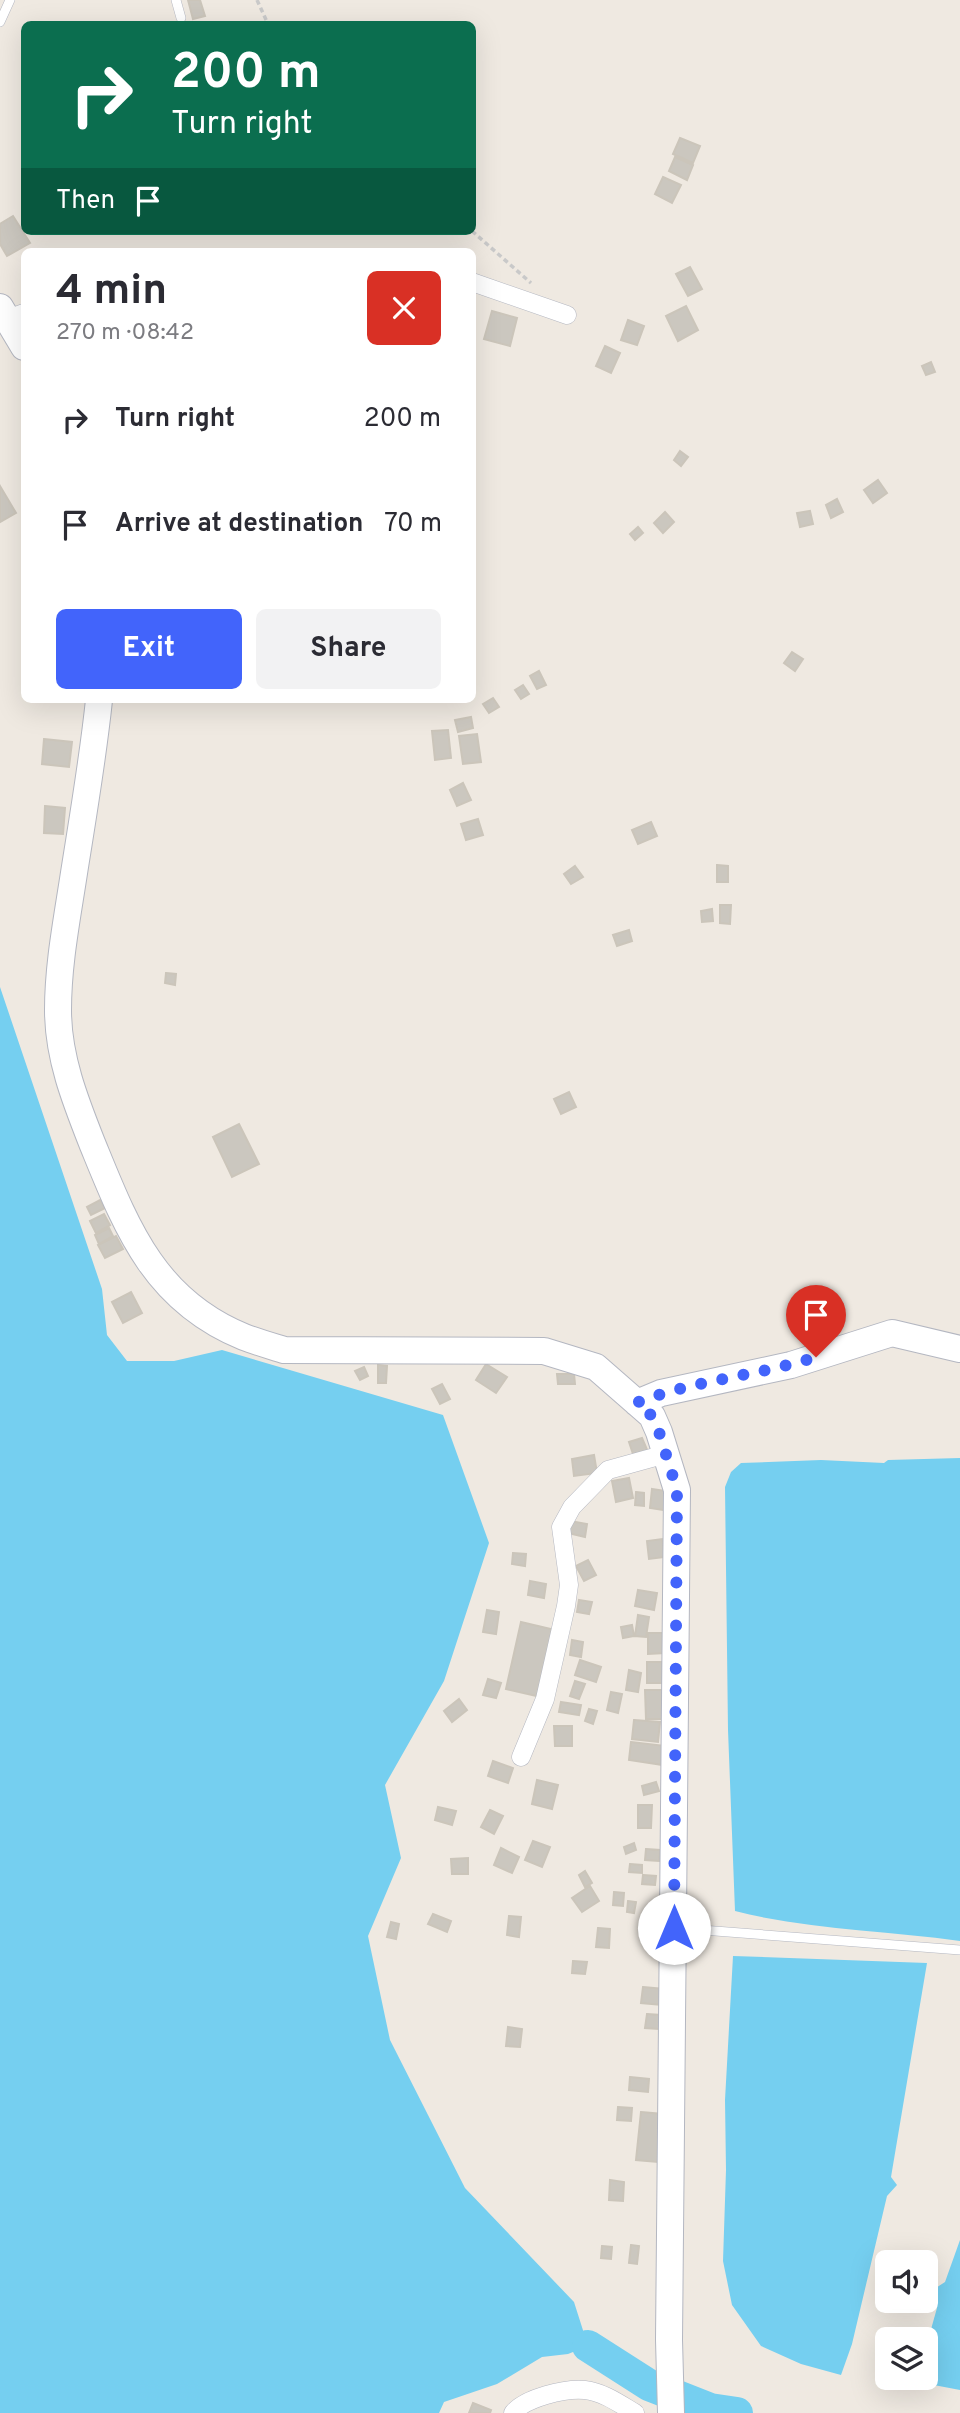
<!DOCTYPE html>
<html lang="en">
<head>
<meta charset="utf-8">
<style>
	:root { --surface:#fff; --page:#f2f2f3; --text:#2b2b33; --muted:#7c7c81; --accent:#4264fb }
	body { margin:0; font-family:Overpass,sans-serif; background:var(--page); color:var(--text); height:100vh; display:flex; flex-direction:column; font-size:26px; white-space:nowrap }
	* { box-sizing:border-box; margin:0 }
	p { font-size:23px; color:var(--muted) }
	.icon { flex:none; width:38px; height:38px; fill:none; stroke:currentColor; stroke-width:2; stroke-linecap:round; stroke-linejoin:round }
	.map { position:relative; flex:1; overflow:hidden }
	.panel { position:absolute; left:21px; top:248px; width:455px; height:455px; display:flex; flex-direction:column; background:var(--surface); border-radius:10px; box-shadow:0 7px 28px #0002 }
	.panel>* { flex:none }
	.hud { position:absolute; left:21px; top:21px; width:455px; height:214px; border-radius:10px; box-shadow:0 7px 28px #0002; background:#0b6e4f; color:#fff; overflow:hidden }
	.buttons { position:absolute; left:875px; top:2250px; display:grid; gap:14px }
	.buttons a { display:grid; place-items:center; width:63px; height:63px; border-radius:10px; background:var(--surface); box-shadow:0 7px 28px #0002; font-size:35px }
	.pin { position:absolute; display:grid; place-items:center; width:60px; height:60px; color:#fff; margin:-72px -30px; border-radius:50% 50% 50% 0; rotate:-45deg; box-shadow:0 0 7px #0007 }
	.pin .icon { rotate:45deg }
	.me { position:absolute; width:77px; margin:-38px; rotate:0deg; stroke-linejoin:round; filter:drop-shadow(0 0 5px #0008) }
	.turn { display:flex; align-items:center; gap:24px; height:147px; padding:0 35px; font-size:32px }
	.turn .icon { width:91px; height:91px; stroke-width:2.5 }
	.turn b { display:block; font-size:49px; line-height:60px }
	.then { display:flex; align-items:center; height:66px; padding:0 35px; background:#0003; gap:14px; font-size:26px }
	.round { display:grid; place-items:center; flex:none; width:74px; height:74px; border-radius:10px; background:var(--page) }
	.overview { display:flex; align-items:center; justify-content:space-between; height:119px; padding:0 35px }
	h1 { font-size:42px; font-weight:700; line-height:52px }
	.button { display:flex; gap:14px; margin-top:auto; padding:14px 35px }
	.button a { flex:1; height:80px; border-radius:10px; background:var(--accent); color:#fff; font-size:28px; font-weight:700; line-height:80px; text-align:center }
	.button a+a { background:var(--page); color:var(--text) }
	ul { padding:0; list-style:none }
	li { display:flex; align-items:center; gap:21px; height:105px; padding:0 35px }
	li div { flex:1 }
	li b { display:block; font-size:26px }
	li em { font-style:normal }
	.map>svg:first-child { display:block }
	.water { fill:#75cff0 }
	.lines { fill:none; stroke-linecap:round; stroke-linejoin:round }
	.river { stroke:#75cff0; stroke-width:32 }
	.building { fill:#cbc7bf; stroke:#cbc5ba; stroke-width:2 }
	.lane-casing { stroke:#b4b7c1; stroke-width:10 }
	.street-casing { stroke:#b4b7c1; stroke-width:19 }
	.secondary-casing { stroke:#b4b7c1; stroke-width:28 }
	.path { stroke:#c9c9c9; stroke-width:3.5; stroke-dasharray:5 3.5; stroke-linecap:butt }
	.lane { stroke:#fff; stroke-width:9 }
	.street { stroke:#fff; stroke-width:18 }
	.secondary { stroke:#fff; stroke-width:26 }
	.route { stroke:#4264fb; stroke-width:12; stroke-dasharray:0 21.6 }
</style>
</head>
<body>
<div class="map">
<svg width="960" height="2413" viewBox="0 0 960 2413">
	<rect width="100%" height="100%" fill="#efe9e1"/>
	<path class="water" d="M0 987 102 1289 107 1335 127 1361H174L222 1350 443 1415 489 1543 444 1681 385 1785 401 1858 368 1936 390 2040 465 2188 574 2302 588 2346 568 2354 542 2357 497 2384 444 2402 439 2413H0Z
		M960 1458V1941C885 1930 809 1930 735 1911L728 1730 725 1487 731 1472 741 1463 821 1460 884 1463 888 1460Z
		M733 1956 927 1963 891 2177 897 2185 887 2196 852 2344 841 2375 801 2364 761 2346 732 2305 723 2261 726 2170 725 2100Z
		M960 2240V2390L918 2382 917 2378H926V2347L937 2308 936 2302 928 2293 945 2282Z"/>
	<g class="lines">
		<path class="river" d="M588 2346 649 2385 710 2409 737 2413"/>
	</g>
	<path class="building" d="M188 0H200L205 16 193 19Z
		M680 138 700 146 693 163 673 154Z
		M675 157 693 165 687 180 669 171Z
		M663 177 681 185 672 203 655 194Z
		M13 216 30 243 7 256 0 244V224Z
		M690 267 702 289 688 296 676 274Z
		M686 306 698 330 678 341 666 316Z
		M492 311 517 318 510 346 484 339Z
		M628 320 644 326 637 345 621 340Z
		M605 346 620 353 611 373 596 366Z
		M931 362 935 372 926 375 922 366Z
		M680 451 688 457 681 466 674 460Z
		M878 480 887 493 873 503 864 490Z
		M0 486 16 513 0 522Z
		M837 499 843 512 831 518 826 505Z
		M810 511 813 524 800 527 797 513Z
		M665 512 674 522 663 533 654 523Z
		M638 527 643 533 635 540 630 534Z
		M792 652 803 659 795 671 784 663Z
		M539 671 546 685 537 689 530 676Z
		M523 685 529 694 521 699 515 690Z
		M493 698 499 707 489 713 483 704Z
		M471 717 473 728 458 732 455 720Z
		M448 730 451 758 435 760 432 731Z
		M477 734 481 762 463 764 459 736Z
		M44 739 72 742 69 767 42 764Z
		M463 783 471 800 457 806 450 790Z
		M45 806 65 808 63 834 44 833Z
		M478 819 483 835 466 840 461 824Z
		M651 822 657 836 638 844 632 830Z
		M717 865 728 866V882H717Z
		M575 866 583 877 571 884 564 874Z
		M720 905H731L730 924 720 923Z
		M712 909 713 921 702 922 701 911Z
		M629 930 632 941 617 946 613 935Z
		M166 973 176 974 175 985 165 983Z
		M569 1092 576 1107 561 1114 554 1099Z
		M239 1124 259 1164 232 1177 213 1137Z
		M100 1200 105 1208 91 1215 87 1207Z
		M104 1214 110 1225 96 1233 90 1221Z
		M109 1228 113 1236 99 1244 95 1235Z
		M116 1236 123 1249 105 1258 98 1245Z
		M131 1292 142 1313 123 1323 112 1302Z
		M486 1364 507 1377 496 1393 476 1380Z
		M378 1365 387 1366 386 1383H378Z
		M364 1367 368 1376 360 1380 355 1371Z
		M557 1374H574L575 1384H558Z
		M442 1384 450 1399 440 1404 432 1389Z
		M642 1438 648 1452 634 1457 629 1442Z
		M594 1455 597 1473 574 1476 572 1459Z
		M629 1478 633 1498 616 1502 612 1481Z
		M652 1489 666 1491 664 1510 650 1508Z
		M636 1492 644 1493V1506L635 1505Z
		M570 1521 587 1524 585 1537 568 1533Z
		M662 1539 665 1557 649 1559 647 1541Z
		M513 1553 526 1554 525 1566 512 1564Z
		M588 1560 596 1575 584 1581 576 1566Z
		M530 1581 546 1584 544 1598 528 1595Z
		M638 1590 657 1593 654 1610 635 1606Z
		M579 1600 592 1602 589 1614 577 1612Z
		M487 1610 499 1612 496 1634 483 1632Z
		M638 1615 649 1617 646 1637 635 1636Z
		M521 1622 555 1630 541 1697 506 1689Z
		M632 1625 634 1636 623 1638 621 1627Z
		M648 1633H664L665 1653 648 1654Z
		M572 1640 583 1642 581 1657 570 1655Z
		M580 1660 601 1667 596 1682 575 1675Z
		M647 1662H663L664 1683H647Z
		M629 1670 641 1673 638 1692 626 1690Z
		M488 1679 501 1683 496 1698 483 1695Z
		M575 1681 585 1684 579 1699 570 1696Z
		M645 1690H664V1719H646Z
		M611 1692 622 1694 618 1713 607 1710Z
		M459 1699 467 1710 452 1722 444 1711Z
		M561 1702 581 1705 579 1715 559 1712Z
		M589 1709 597 1711 593 1724 585 1721Z
		M634 1720 660 1722 658 1742 632 1739Z
		M554 1726H572V1746H555Z
		M631 1742 666 1746 663 1765 629 1760Z
		M493 1761 513 1768 508 1783 488 1776Z
		M537 1780 558 1785 552 1809 532 1804Z
		M656 1782 659 1791 644 1795 642 1786Z
		M638 1805H652L651 1828H638Z
		M438 1807 456 1811 452 1825 435 1820Z
		M490 1810 503 1816 494 1834 481 1827Z
		M533 1841 550 1847 542 1867 525 1860Z
		M634 1843 636 1850 626 1854 624 1847Z
		M501 1848 519 1857 512 1873 494 1865Z
		M646 1849 660 1850 659 1861 645 1860Z
		M468 1858V1874H452L451 1859Z
		M630 1864 642 1865V1873L629 1872Z
		M585 1871 592 1883 585 1887 579 1875Z
		M643 1875 656 1876 655 1885 642 1884Z
		M590 1886 599 1901 582 1912 572 1898Z
		M614 1892 624 1893 623 1906 613 1905Z
		M628 1901 636 1902 634 1913 627 1912Z
		M433 1914 451 1921 447 1932 428 1924Z
		M509 1916 521 1917 519 1937 507 1935Z
		M391 1922 399 1924 396 1939 387 1937Z
		M649 1925 663 1927 661 1944 647 1942Z
		M598 1928 610 1929 609 1948 596 1947Z
		M573 1961 587 1962 585 1974 572 1973Z
		M643 1987 664 1989 662 2005 641 2003Z
		M647 2014 661 2015 659 2029 645 2028Z
		M508 2027 522 2029 520 2047 506 2046Z
		M630 2077 649 2079 648 2092 629 2090Z
		M618 2107 632 2108 631 2121 617 2120Z
		M641 2112 663 2114 658 2162 636 2160Z
		M610 2180 624 2182 623 2201 609 2200Z
		M631 2245 639 2246 637 2264 629 2263Z
		M602 2246 612 2247 611 2259 601 2258Z
		M473 2403 491 2410 490 2413H469Z"/>
	<g class="lines">
		<g class="lane-casing">
			<path id="lane" d="M176 0 181 18
				M0 22 10 0
				M676 1928 960 1950"/>
		</g>
		<g class="street-casing">
			<path id="street" d="M472 282 567 315
				M8 319 24 313
				M521 1757 545 1699 566 1606 569 1585 561 1527 572 1507 608 1470 666 1454
				M513 2413C525 2398 565 2388 585 2390 603 2392 620 2404 635 2413"/>
		</g>
		<g class="secondary-casing">
			<path id="secondary" d="M0 307 24 347
				M99 700C93 758 83 816 74 873 67 919 58 964 58 1010 58 1057 75 1100 92 1143 126 1226 153 1300 244 1337 257 1342 271 1346 284 1350L544 1351 596 1367 652 1416 659 1432 677 1490 669 2340 671 2413
				M637 1403 661 1393 791 1365 892 1333 960 1349"/>
		</g>
		<path class="path" d="M257 0 268 24
			M472 231 531 283"/>
		<use href="#lane" class="lane"/>
		<use href="#street" class="street"/>
		<use href="#secondary" class="secondary"/>
	</g>
	<g class="lines">
		<path class="route" d="M674 1928 677 1490 659 1432 652 1416 636 1403C694 1380 757 1376 816 1357"/>
	</g>
</svg>
<div class="buttons">
<a><svg class="icon" aria-label="sound" viewBox="0 0 24 24"><path d="M4 9h4l5-4v14l-5-4H4zM17 9q2 3 0 6"/></svg></a>
<a><svg class="icon" aria-label="layers" viewBox="0 0 24 24"><path d="M12 4l9 5-9 5-9-5zM3 14l9 5 9-5"/></svg></a>
</div>
<div class="pin" style="left:816px;top:1357px;background:#d93025"><svg class="icon" aria-label="arrive" viewBox="0 0 24 24"><path d="M6 21V4h12l-3 4 3 4H6"/></svg></div>
<svg class="me" style="left:674px;top:1928px" viewBox="-20 -20 40 40"><circle r="19" fill="#fff"/><path d="M0-13L10 11 0 6-10 11z" fill="#4264fb"/></svg>
<div class="hud">
<div class="turn"><svg class="icon" aria-label="right" viewBox="0 0 24 24"><path d="M7 20v-9h11M14 6l5 5-5 5"/></svg><div><b>200 m</b>Turn right</div></div>
<div class="then">Then<svg class="icon" aria-label="arrive" viewBox="0 0 24 24"><path d="M6 21V4h12l-3 4 3 4H6"/></svg></div>
</div>
<section class="panel">
<div class="overview"><div><h1>4 min</h1><p>270 m · 08:42</p></div><a class="round" style="background:#d93025;color:#fff"><svg class="icon" aria-label="close" viewBox="0 0 24 24"><path d="M6 6l12 12M18 6L6 18"/></svg></a></div>
<ul>
<li><svg class="icon" aria-label="right" viewBox="0 0 24 24"><path d="M7 20v-9h11M14 6l5 5-5 5"/></svg><div><b>Turn right</b></div><em>200 m</em></li>
<li><svg class="icon" aria-label="arrive" viewBox="0 0 24 24"><path d="M6 21V4h12l-3 4 3 4H6"/></svg><div><b>Arrive at destination</b></div><em>70 m</em></li>
</ul>
<div class="button"><a>Exit</a><a>Share</a></div>
</section>
</div>
</body>
</html>
